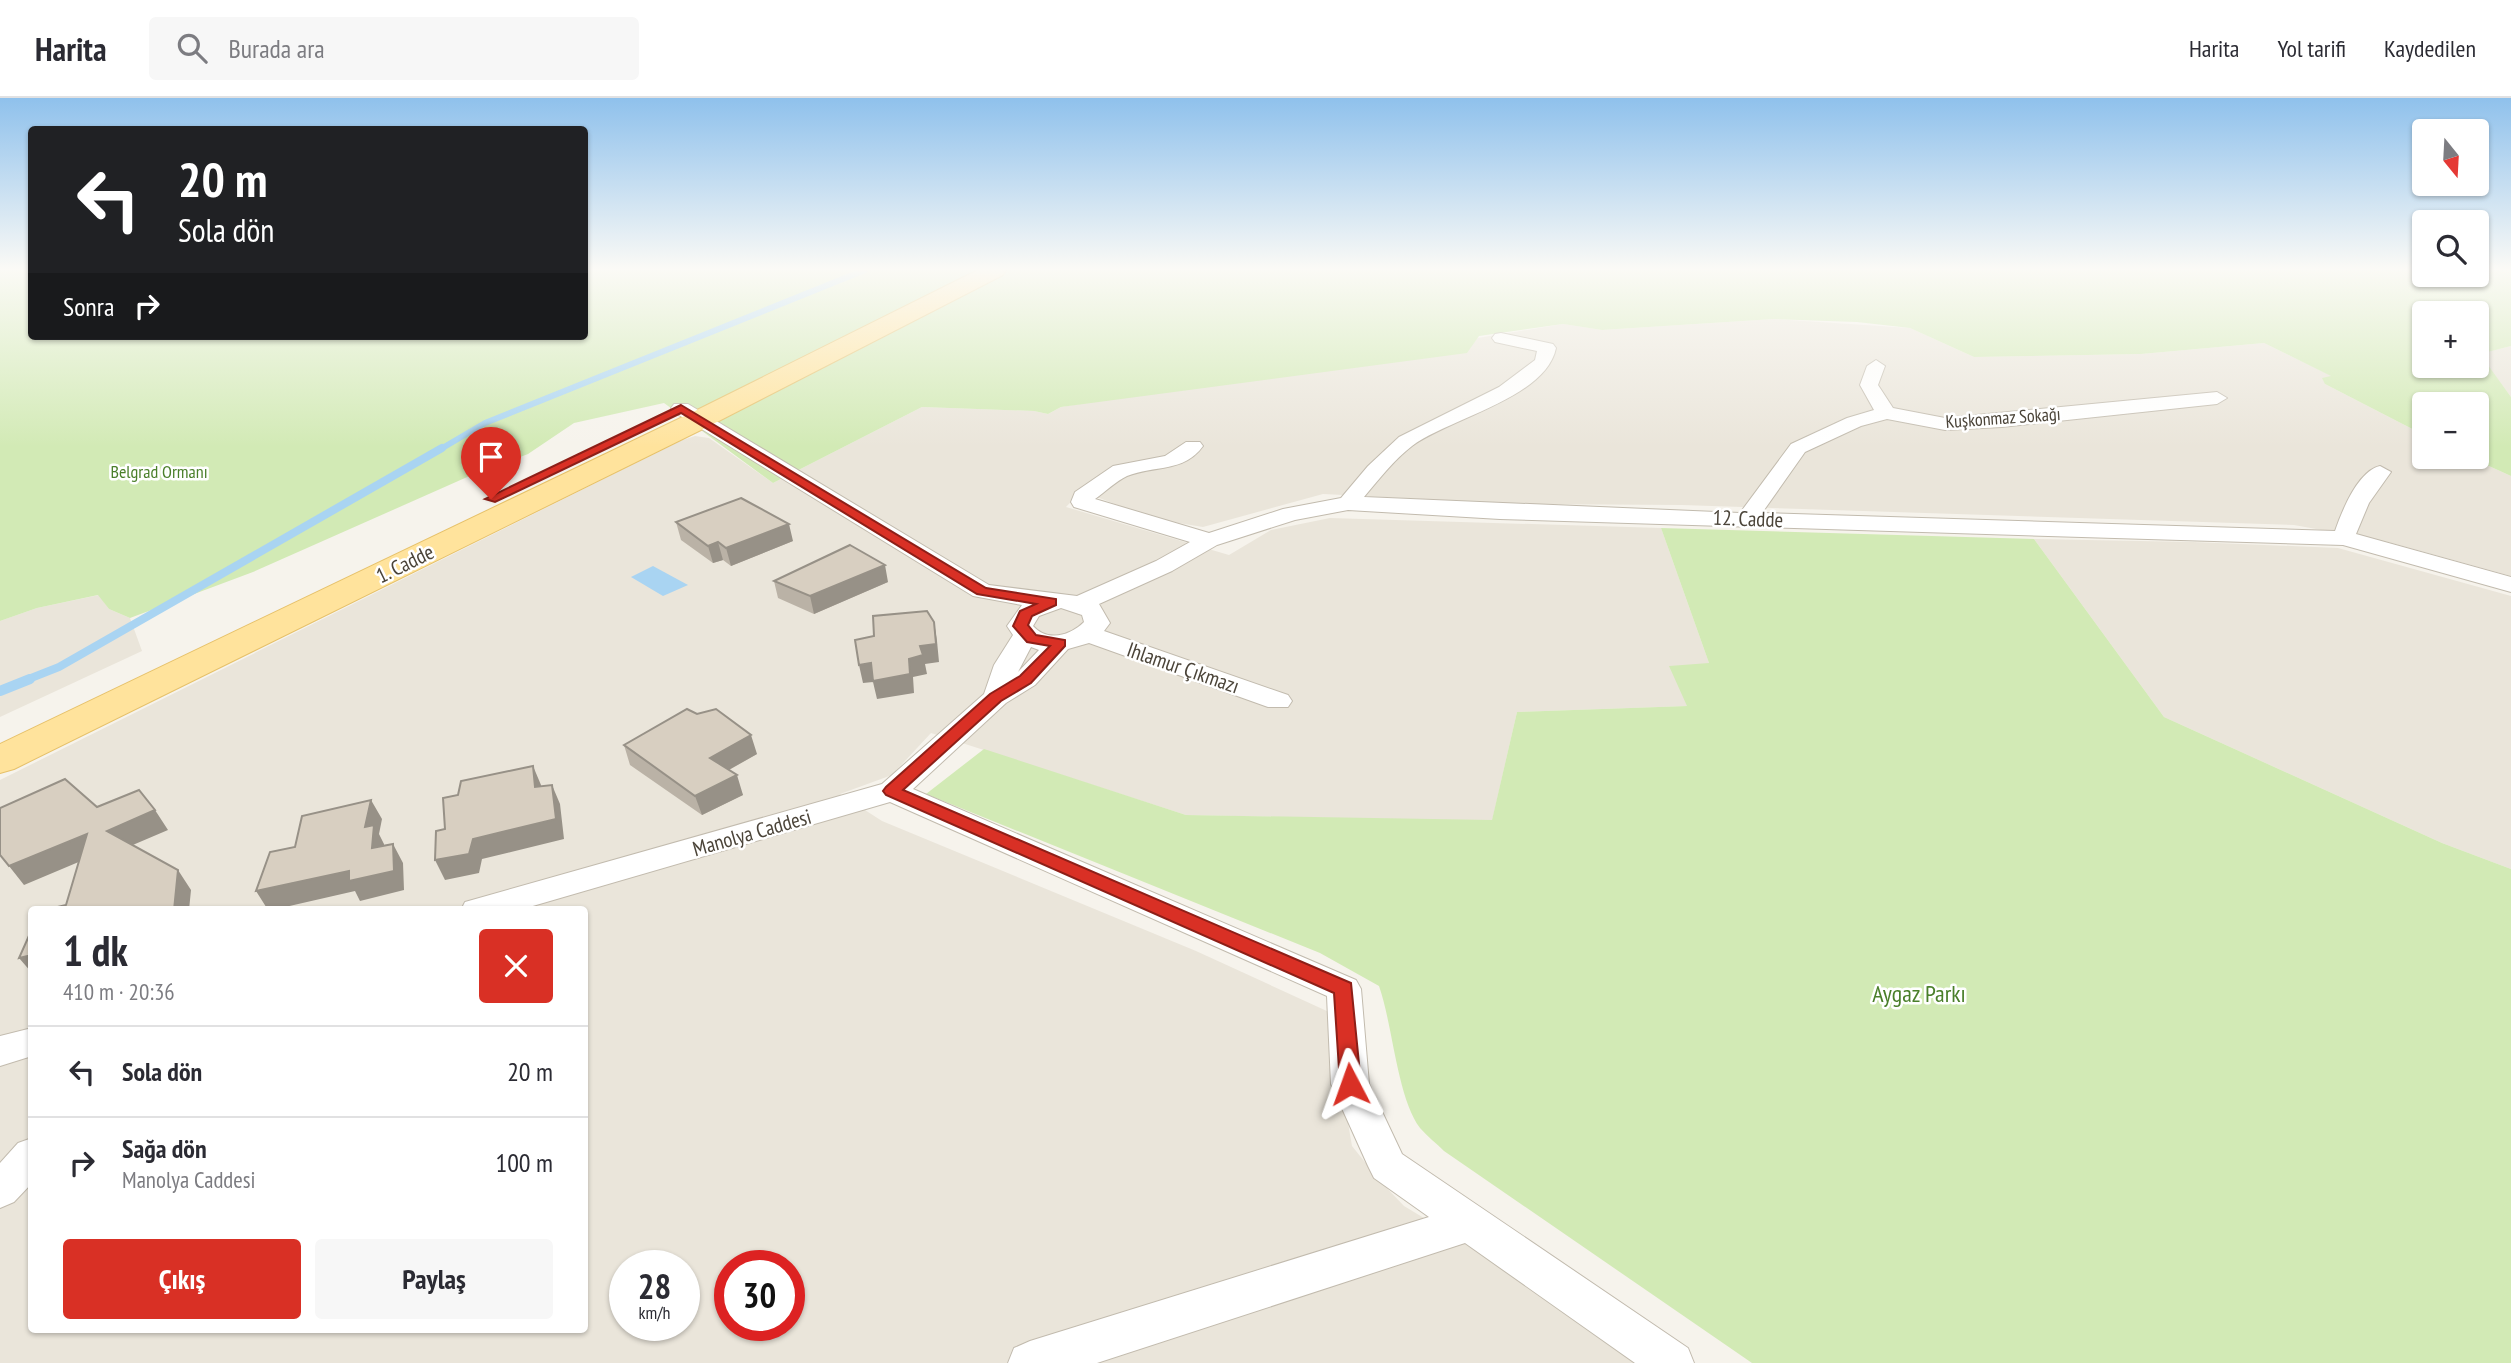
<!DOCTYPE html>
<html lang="tr">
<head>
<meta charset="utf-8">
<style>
	:root { --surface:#fff; --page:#f7f7f7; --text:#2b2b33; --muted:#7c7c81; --line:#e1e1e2; --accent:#d93025 }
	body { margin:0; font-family:"PT Sans Narrow",sans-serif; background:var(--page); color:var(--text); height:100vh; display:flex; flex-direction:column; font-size:26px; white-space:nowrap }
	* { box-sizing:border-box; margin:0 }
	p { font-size:23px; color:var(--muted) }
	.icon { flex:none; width:38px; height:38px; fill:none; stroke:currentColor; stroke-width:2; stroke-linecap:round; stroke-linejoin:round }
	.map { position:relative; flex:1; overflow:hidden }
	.panel { position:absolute; left:28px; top:808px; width:560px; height:427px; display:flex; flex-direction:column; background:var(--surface); border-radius:7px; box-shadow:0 2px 5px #0004 }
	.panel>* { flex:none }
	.hud { position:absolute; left:28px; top:28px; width:560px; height:214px; border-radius:7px; box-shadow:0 2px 5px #0004; background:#202124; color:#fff; overflow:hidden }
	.needle { width:46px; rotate:162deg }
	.fabs { position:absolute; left:2412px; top:21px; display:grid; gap:14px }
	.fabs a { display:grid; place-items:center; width:77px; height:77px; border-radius:7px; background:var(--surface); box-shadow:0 2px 5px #0004; font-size:35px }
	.speed { position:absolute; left:609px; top:1152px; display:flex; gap:14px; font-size:35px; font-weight:700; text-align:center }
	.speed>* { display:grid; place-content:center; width:91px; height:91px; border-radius:50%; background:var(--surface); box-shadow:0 2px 5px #0004; line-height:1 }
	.speed small { font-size:18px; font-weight:400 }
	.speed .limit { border:10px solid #d22; background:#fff; color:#111 }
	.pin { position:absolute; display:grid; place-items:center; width:60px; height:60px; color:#fff; margin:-72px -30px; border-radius:50% 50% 50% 0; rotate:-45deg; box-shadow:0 0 7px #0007 }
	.pin .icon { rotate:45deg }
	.me { position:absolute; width:77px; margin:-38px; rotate:356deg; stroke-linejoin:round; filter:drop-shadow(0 0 5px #0008) }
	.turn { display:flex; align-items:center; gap:24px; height:147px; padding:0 35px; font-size:32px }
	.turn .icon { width:91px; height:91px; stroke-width:2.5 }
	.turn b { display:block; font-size:49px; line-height:60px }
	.then { display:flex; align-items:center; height:66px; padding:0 35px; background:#0003; gap:14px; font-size:26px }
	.round { display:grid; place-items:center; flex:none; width:74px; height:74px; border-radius:7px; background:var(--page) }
	.head { display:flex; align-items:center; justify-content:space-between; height:119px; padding:0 35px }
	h1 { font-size:42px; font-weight:600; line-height:52px }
	.cta { display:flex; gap:14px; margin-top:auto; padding:14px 35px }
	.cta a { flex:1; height:80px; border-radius:7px; background:var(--accent); color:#fff; font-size:28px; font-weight:600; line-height:80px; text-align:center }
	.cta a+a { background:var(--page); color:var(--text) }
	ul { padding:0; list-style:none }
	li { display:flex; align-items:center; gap:21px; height:91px; padding:0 35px; border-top:2px solid var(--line) }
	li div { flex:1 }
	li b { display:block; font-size:26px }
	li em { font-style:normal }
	header { display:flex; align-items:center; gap:42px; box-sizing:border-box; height:98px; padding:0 35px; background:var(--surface); border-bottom:2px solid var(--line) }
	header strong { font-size:33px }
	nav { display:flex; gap:38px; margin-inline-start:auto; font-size:24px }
	.search { width:490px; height:63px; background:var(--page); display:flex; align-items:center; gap:18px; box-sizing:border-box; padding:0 24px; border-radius:7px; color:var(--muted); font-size:26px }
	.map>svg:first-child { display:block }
	.residential { fill:#eae5da; fill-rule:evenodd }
	.green { fill:#d2eab5; fill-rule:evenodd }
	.water { fill:#a9d4f2 }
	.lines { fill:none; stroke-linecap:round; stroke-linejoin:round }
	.stream-far2 { stroke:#a9d4f2; stroke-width:6 }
	.stream-far1 { stroke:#a9d4f2; stroke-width:8 }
	.stream { stroke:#a9d4f2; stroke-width:10 }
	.minor-casing { stroke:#c2bbae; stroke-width:2 }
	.primary-casing { stroke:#e6c16a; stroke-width:2 }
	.minor { fill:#fff; fill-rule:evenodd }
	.primary { fill:#ffe39c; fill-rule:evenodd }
	.wall { fill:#bab2a6 }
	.shaded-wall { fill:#979187 }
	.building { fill:#d8cfc1; stroke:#979187; stroke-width:2 }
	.route { fill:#d93025; stroke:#8d1f18; stroke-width:2 }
	.labels { text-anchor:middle; stroke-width:5; stroke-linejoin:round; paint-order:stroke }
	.far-street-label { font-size:18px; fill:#4b4439; stroke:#fff }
	.far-park-label { font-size:18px; fill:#4a7f2a; stroke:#fff }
	.street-label { font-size:21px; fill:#4b4439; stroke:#fff }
	.near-park-label { font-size:24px; fill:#4a7f2a; stroke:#fff }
</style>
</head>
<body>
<header>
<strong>Harita</strong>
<div class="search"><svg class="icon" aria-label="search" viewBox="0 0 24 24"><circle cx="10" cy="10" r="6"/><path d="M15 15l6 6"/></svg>Burada ara</div>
<nav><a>Harita</a><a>Yol tarifi</a><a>Kaydedilen</a></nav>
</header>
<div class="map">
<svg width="2511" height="1265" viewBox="0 0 2511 1265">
	<rect width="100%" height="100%" fill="#f6f3ec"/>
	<path class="residential" d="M1774 221 1910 230 1974 259 2141 256 2264 245 2332 278 2325 286 2424 337V359H2469L2511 378V478L2388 444 2294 427 1682 407 1525 406 1323 396 1203 429 1154 421 1081 393 1066 409 1229 457 1271 432 1330 420 1661 430 1709 565 1687 608 1517 614 1492 723 1186 717 931 635 892 677 840 696 882 723 1196 853 1329 914 1352 1048 1380 1083 1404 1108 1507 1170 1638 1265H0V682L680 343 695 338 709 340 773 385 922 309 1034 313 1048 316 1061 309 1563 226 1602 232ZM32 812H584V1232H32ZM625 1167H684V1227H625ZM730 1167H789V1227H730Z
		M2511 248V299L2479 256Z
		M2034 441 2193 444 2338 450 2511 498V771L2442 745 2164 619Z
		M99 497 109 511 130 520 142 553 0 619V523L37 510Z"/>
	<path class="green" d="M0 172H31L32 238H584L585 172H2424V177H2476V172H2511V248L2480 256 2511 299V378L2469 359H2476V306H2424V337L2325 286 2322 280 2331 278 2264 245 2141 256 1974 259 1910 230 1857 224 1774 221 1602 232 1563 226 1479 238 1467 255 1061 309 1048 316 1034 313 922 309 773 385 664 305 574 325 528 356 474 376 253 474 130 520 109 511 98 497 37 510 0 523ZM2424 215H2476V268H2424Z
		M1661 430 2034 441 2164 619 2442 745 2511 771V1265H1752L1444 1053C1437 1046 1427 1038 1420 1030 1397 999 1393 928 1379 888L1320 855 926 696 984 651 1186 717 1492 722 1517 614 1687 608 1669 568 1709 565Z"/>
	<path class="water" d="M653 468 688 487 663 498 631 479Z"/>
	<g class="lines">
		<path class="stream-far2" d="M439 352 485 325 865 172"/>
		<path class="stream-far1" d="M26 582 59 569 442 350"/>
		<path class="stream" d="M0 593 30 581"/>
		<g class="minor-casing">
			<path id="minor" d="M1501 235 1553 246 1556 250C1546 300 1450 320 1412 348 1394 362 1379 381 1364 399L1740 415 1791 346 1847 320 1874 312 1860 287 1867 268 1876 262 1885 268 1878 287 1893 310 1945 320 2217 294 2227 300 2217 306 2002 329 1945 332 1887 321 1861 328 1805 354 1762 415 2335 433C2342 413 2358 373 2380 368L2391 374 2369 405 2356 436 2511 479V494L2343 447 1500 421 1348 412 1295 422 1217 447 1172 473 1099 506 1110 525 1104 533 1288 597 1292 603 1288 609H1268L1089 545 1068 551 1035 587 1006 605 913 691 1356 882 1361 891 1369 986 1402 1056 1688 1250 1694 1265H1635L1465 1145 1097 1265H1008L1014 1250 1030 1243 1429 1119 1374 1080 1368 1068 1331 986 1327 898 890 704 519 812H461L465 804 882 686 984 596 994 567 1013 537 1007 528 1022 507 973 498 674 314 671 310 674 306H688L989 487 1077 498 1156 463 1190 444 1074 409 1071 404 1075 394 1113 368 1165 358 1186 344H1200L1203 348C1184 375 1154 367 1127 378 1116 383 1105 394 1095 401L1209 435 1283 411 1341 400 1368 368 1399 339 1499 289 1535 262 1537 253 1495 244 1492 240 1495 236ZM1061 510 1082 517 1084 524C1070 538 1047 544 1033 528L1039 518ZM1031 549 1039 552 1018 574Z
				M32 930V958L0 968V938Z
				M32 1040V1085L14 1104 0 1110V1065L18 1045Z"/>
		</g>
		<g class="primary-casing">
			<path id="primary" d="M978 172H1006L1003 177 711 327 14 671 0 675V646L691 315Z"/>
		</g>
		<use href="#minor" class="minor"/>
		<use href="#primary" class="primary"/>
	</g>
	<path class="wall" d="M676 424 793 443 731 468 723 462 713 465 681 442Z
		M774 483 888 484 814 516 778 500Z
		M697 616 757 656 729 672 743 697 702 717 630 667 624 647Z"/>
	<path class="shaded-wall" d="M789 426 793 443 731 468 726 450Z
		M718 444 723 462 713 465 708 448Z
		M885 467 888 484 814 516 810 498Z
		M934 524 937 543 939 564 925 566 927 576 913 579 914 595 877 601 873 584 863 585 859 567 920 548Z
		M751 637 757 656 716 679 710 660Z
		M533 668 541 687 544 708 535 689Z
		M737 677 743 697 702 717 695 698Z
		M552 687 560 706 564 741 482 761 479 775 445 782 435 762Z
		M371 702 382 721 379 736 384 746 383 769 372 750 365 729Z
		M155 712 168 732 121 752 107 733Z
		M87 736 100 755 24 787 9 768Z
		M393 746 403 765 404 792 360 803 355 793 272 812H268L256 793Z
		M178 772 191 792 189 812H174Z
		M32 857V875L19 860Z"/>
	<path class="building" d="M741 400 789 426 726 450 718 444 708 448 676 424Z
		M850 447 885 467 810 498 774 483Z
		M927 513 934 524 936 546 920 548 923 557 909 561 910 576 873 583 871 565 859 567 855 542 874 538 873 518Z
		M687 611 697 616 716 611 751 637 710 660 737 677 695 698 624 647Z
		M533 668 535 689 552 687 556 721 473 741 469 756 435 762 436 733 445 731 443 700 458 697 461 683Z
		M65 681 97 709 139 692 155 712 107 733 178 772 174 812H45L66 807 87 736 9 768 0 757V710Z
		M371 702 365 729 374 727 372 750 393 746 394 773 349 783V773L256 793 270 754 295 749 302 718Z
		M32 831V857L19 860Z"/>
	<linearGradient id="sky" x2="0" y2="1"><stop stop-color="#8fc1ec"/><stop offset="0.49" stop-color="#fbfaf6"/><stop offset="1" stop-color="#fbfaf6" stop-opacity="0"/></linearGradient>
	<rect width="2511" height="349" fill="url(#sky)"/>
	<path class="route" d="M681 307 986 490 1056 501V507L1032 518 1028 527 1036 537 1065 542V548L1031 585 1001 603 903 692 1351 885 1361 986 1358 992 1350 994 1343 992 1340 986 1334 895 886 697 883 693 886 689 990 596 1020 578 1050 548 1027 544 1013 528 1020 513 1036 506 977 496 681 315 495 404 485 401Z"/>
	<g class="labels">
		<g class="far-street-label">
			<text transform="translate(2003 320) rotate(-4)" y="6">Kuşkonmaz Sokağı</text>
		</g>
		<g class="far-park-label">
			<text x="159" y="380">Belgrad Ormanı</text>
		</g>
		<g class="street-label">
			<text transform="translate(1748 421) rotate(2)" y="7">12. Cadde</text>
			<text transform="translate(405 466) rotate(-26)" y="7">1. Cadde</text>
			<text transform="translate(1183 570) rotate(19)" y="7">Ihlamur Çıkmazı</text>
			<text transform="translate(752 735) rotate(-16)" y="7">Manolya Caddesi</text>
		</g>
		<g class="near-park-label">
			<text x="1919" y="904">Aygaz Parkı</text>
		</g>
	</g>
</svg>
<div class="fabs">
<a><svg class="needle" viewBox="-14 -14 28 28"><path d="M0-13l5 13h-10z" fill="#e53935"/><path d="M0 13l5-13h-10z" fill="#7c7c81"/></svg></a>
<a><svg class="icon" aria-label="search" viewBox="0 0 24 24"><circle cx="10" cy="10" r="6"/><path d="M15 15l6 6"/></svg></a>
<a>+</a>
<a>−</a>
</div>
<div class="speed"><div>28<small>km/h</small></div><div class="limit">30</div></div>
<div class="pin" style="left:491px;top:401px;background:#d93025"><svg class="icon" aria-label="arrive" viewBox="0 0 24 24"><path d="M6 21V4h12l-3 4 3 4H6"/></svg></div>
<svg class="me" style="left:1350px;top:986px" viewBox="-20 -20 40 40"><path d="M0-17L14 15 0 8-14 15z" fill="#d93025" stroke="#fff" stroke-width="4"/></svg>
<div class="hud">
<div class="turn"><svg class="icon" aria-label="left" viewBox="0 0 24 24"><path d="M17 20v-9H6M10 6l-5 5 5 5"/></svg><div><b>20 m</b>Sola dön</div></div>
<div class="then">Sonra<svg class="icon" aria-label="right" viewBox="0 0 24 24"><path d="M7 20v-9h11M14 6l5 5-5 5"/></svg></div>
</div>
<section class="panel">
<div class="head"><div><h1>1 dk</h1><p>410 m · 20:36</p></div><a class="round" style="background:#d93025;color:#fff"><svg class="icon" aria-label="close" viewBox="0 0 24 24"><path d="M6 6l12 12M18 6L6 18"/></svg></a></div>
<ul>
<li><svg class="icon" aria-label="left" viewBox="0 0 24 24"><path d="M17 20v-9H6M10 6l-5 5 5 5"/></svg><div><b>Sola dön</b></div><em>20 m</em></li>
<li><svg class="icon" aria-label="right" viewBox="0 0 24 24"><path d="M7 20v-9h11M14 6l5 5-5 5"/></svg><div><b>Sağa dön</b><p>Manolya Caddesi</p></div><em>100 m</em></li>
</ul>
<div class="cta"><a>Çıkış</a><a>Paylaş</a></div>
</section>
</div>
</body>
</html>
